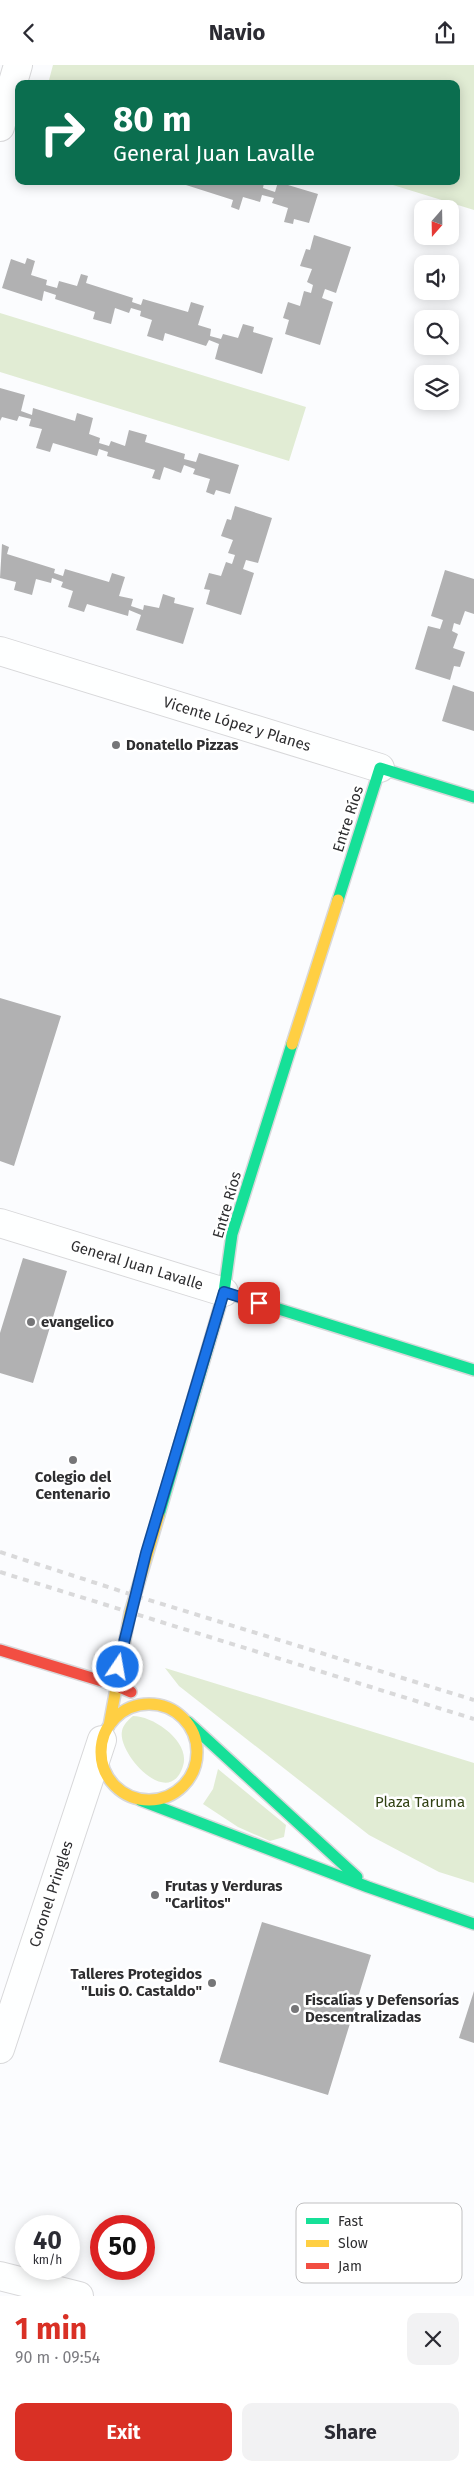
<!DOCTYPE html>
<html lang="en">
<head>
<meta charset="utf-8">
<style>
	:root { --surface:#fff; --page:#f2f2f3; --text:#2b2b33; --muted:#7c7c81; --accent:#d93025 }
	body { margin:0; font-family:"Fira Sans",sans-serif; background:var(--page); color:var(--text); height:100vh; display:flex; flex-direction:column; font-size:19px; white-space:nowrap }
	* { box-sizing:border-box; margin:0 }
	p { font-size:16px; color:var(--muted) }
	.icon { flex:none; width:28px; height:28px; fill:none; stroke:currentColor; stroke-width:2; stroke-linecap:round; stroke-linejoin:round }
	.map { position:relative; height:2231px; overflow:hidden }
	.panel { display:flex; flex-direction:column; background:var(--surface); flex:1 }
	.panel>* { flex:none }
	.banner { position:absolute; left:15px; top:15px; width:445px; height:105px; border-radius:10px; box-shadow:0 2px 12px #0003; background:#0b6e4f; color:#fff; overflow:hidden }
	.needle { width:32px; rotate:200deg }
	.buttons { position:absolute; left:414px; top:135px; display:grid; gap:10px }
	.buttons a { display:grid; place-items:center; width:45px; height:45px; border-radius:10px; background:var(--surface); box-shadow:0 2px 12px #0003; font-size:25px }
	.speed { position:absolute; left:15px; top:2150px; display:flex; gap:10px; font-size:25px; font-weight:700; text-align:center }
	.speed>* { display:grid; place-content:center; width:65px; height:65px; border-radius:50%; background:var(--surface); box-shadow:0 2px 12px #0003; line-height:1 }
	.speed small { font-size:12px; font-weight:400 }
	.speed .limit { border:8px solid #d22; background:#fff; color:#111 }
	.pin { position:absolute; display:grid; place-items:center; width:42px; height:42px; color:#fff; margin:-21px; border-radius:10px; box-shadow:0 2px 8px #0006 }
	.me { position:absolute; width:55px; margin:-28px; rotate:12deg; stroke-linejoin:round; filter:drop-shadow(0 0 4px #0008) }
	.turn { display:flex; align-items:center; gap:18px; height:105px; padding:0 15px; font-size:22px }
	.turn .icon { width:65px; height:65px; stroke-width:2.5 }
	.turn b { display:block; font-size:35px; line-height:42px }
	.round { display:grid; place-items:center; flex:none; width:52px; height:52px; border-radius:10px; background:var(--page) }
	.head { display:flex; align-items:center; justify-content:space-between; height:85px; padding:0 15px }
	h1 { font-size:30px; font-weight:700; line-height:38px; color:var(--accent) }
	.button { display:flex; gap:10px; margin-top:auto; padding:10px 15px }
	.button a { flex:1; height:58px; border-radius:10px; background:var(--accent); color:#fff; font-size:20px; font-weight:700; line-height:58px; text-align:center }
	.button a+a { background:var(--page); color:var(--text) }
	header { display:flex; justify-content:space-between; align-items:center; height:65px; padding:0 15px; background:var(--surface); font-size:22px; font-weight:700 }
	.map>svg:first-child { display:block }
	.green { fill:#e1ecd4 }
	.building { fill:#b1b1b2 }
	.lines { fill:none; stroke-linecap:round; stroke-linejoin:round }
	.street-casing { stroke:#d8d8da; stroke-width:30 }
	.fast-casing { stroke:#d8d8da; stroke-width:14 }
	.slow-casing { stroke:#d8d8da; stroke-width:14 }
	.jam-casing { stroke:#d8d8da; stroke-width:14 }
	.street { stroke:#feffff; stroke-width:28 }
	.fast { stroke:#16e098; stroke-width:11 }
	.slow { stroke:#ffcf43; stroke-width:11 }
	.jam { stroke:#f24e42; stroke-width:11 }
	.rail { stroke:#d9d9da; stroke-width:4; stroke-dasharray:6 6; stroke-linecap:butt }
	.route-casing { stroke:#114b97; stroke-width:12 }
	.route { stroke:#1a73e8; stroke-width:9 }
	.poi-dot { fill:#767678; stroke:#fff; stroke-width:2 }
	.labels { text-anchor:middle; stroke-width:5; stroke-linejoin:round; paint-order:stroke }
	.street-label { font-size:15px; fill:#2e2e30; stroke:#fff }
	.poi-label { font-size:15px; font-weight:bold; fill:#2e2e30; stroke:#fff; text-anchor:start }
	.park-label { font-size:15px; fill:#314213; stroke:#fff }
	.key { fill:#fff; stroke:#c0c0c1; stroke-width:1 }
	.key-label { font-size:14px; fill:#2e2e30 }
</style>
</head>
<body>
<header><svg class="icon" aria-label="back" viewBox="0 0 24 24"><path d="M15 5l-7 7 7 7"/></svg>Navio<svg class="icon" aria-label="share" viewBox="0 0 24 24"><path d="M12 15V3M7 8l5-5 5 5M5 13v7h14v-7"/></svg></header>
<div class="map">
<svg width="474" height="2231" viewBox="0 0 474 2231">
	<rect width="100%" height="100%" fill="#fbfcfe"/>
	<path class="green" d="M53 0H474V145L380 116H456V19H62L49 15Z
		M0 248 306 342 289 396 0 307Z
		M165 1603 474 1698V1818L439 1807 369 1770 179 1621Z
		M133 1651C154 1651 191 1677 183 1701 169 1746 117 1688 122 1666 123 1660 128 1655 133 1651Z
		M218 1704 286 1760 284 1772 270 1776 238 1762 203 1739 213 1724Z"/>
	<path class="building" d="M187 116H257L264 118 263 123 275 127 278 117 318 129 309 158 294 154 293 159 284 157 288 143 272 138 274 133 262 130 260 137 243 132 239 145 231 142 233 135 186 120Z
		M314 170 351 182 336 228 325 224 322 233 333 237 320 280 285 269 289 255 283 253 288 237 300 241 304 226 311 228 313 220 307 217 312 204 300 201 306 184 310 185Z
		M27 193 35 196 31 210 47 215 46 220 57 223 59 216 77 221 81 209 88 211 86 218 133 233 132 237 141 240 143 234 188 247 191 237 204 241 198 260 211 264 210 271 221 274 223 269 238 273 243 259 254 262 253 267 273 273 262 309 215 294 219 279 209 275 206 281 165 268 163 276 147 271 152 255 140 251 141 246 131 243 129 248 115 243 111 259 93 254 95 247 55 234 56 230 44 226 42 236 2 223 11 194 25 199Z
		M0 323 25 330 21 346 32 350 33 343 75 356 77 348 93 353 89 369 100 373 99 378 109 381 111 376 125 381 129 365 147 370 145 377 185 389 184 394 196 397 199 388 239 400 230 429 216 425 214 430 206 427 210 414 193 409 195 404 184 400 181 408 164 402 160 415 152 413 155 405 107 391 108 387 99 384 97 391 53 378 50 387 36 383 42 364 29 361 31 354 19 351 17 356 2 352 0 356Z
		M235 441 272 453 258 498 246 495 243 504 254 508 241 550 206 539 210 525 204 524 209 508 221 511 226 497 232 499 235 490 228 488 233 475 221 471 227 454 231 455Z
		M2 479 9 482 7 489 55 504 54 508 63 511 65 504 109 517 112 508 125 512 119 531 133 534 131 541 143 545 144 540 159 543 163 529 175 533 174 538 194 543 183 579 136 565 141 550 129 545 128 551 87 539 84 547 68 542 73 526 61 522 63 517 52 513 51 518 36 514 32 530 14 525 16 517 0 513Z
		M445 505 474 514V549L465 546 460 560 454 558 452 566 458 569 453 583 465 587 460 602 454 601 450 615 415 604 428 561 440 564 443 555 431 551Z
		M453 620 474 627V666L442 656Z
		M0 933 61 951 14 1101 0 1096Z
		M23 1193 67 1206 33 1318 0 1308V1268Z
		M262 1857 371 1890 328 2030 219 1997Z
		M474 1926V1978L459 1973Z"/>
	<g class="lines">
		<g class="street-casing">
			<path id="street" d="M0 62 18 0
				M0 586 380 703
				M0 1158 224 1227
				M0 1984 102 1675
				M0 2211 79 2231"/>
		</g>
		<g class="fast-casing">
			<path id="fast" d="M338 835 380 703 474 732
				M224 1227 474 1305
				M159 1450 224 1227 232 1169 292 979
				M188 1657 357 1812
				M140 1735 368 1822 474 1859"/>
		</g>
		<g class="slow-casing">
			<path id="slow" d="M292 979 338 835
				M101 1687a48 48 0 1 1 96 0a48 48 0 1 1-96 0Z
				M109 1661 130 1548 159 1450"/>
		</g>
		<g class="jam-casing">
			<path id="jam" d="M0 1585 115 1620 131 1627"/>
		</g>
		<use href="#street" class="street"/>
		<use href="#fast" class="fast"/>
		<use href="#slow" class="slow"/>
		<use href="#jam" class="jam"/>
		<path class="rail" d="M0 1487 136 1531 474 1635
			M0 1507 474 1654"/>
	</g>
	<g class="lines">
		<g class="route-casing">
			<path id="route" d="M118 1602 146 1488 224 1227 259 1238"/>
		</g>
		<use href="#route" class="route"/>
	</g>
	<g class="poi-dot">
		<circle cx="116" cy="680" r="5"/>
		<circle cx="31" cy="1257" r="5"/>
		<circle cx="73" cy="1395" r="5"/>
		<circle cx="155" cy="1830" r="5"/>
		<circle cx="212" cy="1918" r="5"/>
		<circle cx="295" cy="1944" r="5"/>
	</g>
	<g class="labels">
		<g class="street-label">
			<text transform="translate(237 659) rotate(17)" y="5">Vicente López y Planes</text>
			<text transform="translate(348 754) rotate(-72)" y="5">Entre Ríos</text>
			<text transform="translate(227 1140) rotate(-74)" y="5">Entre Ríos</text>
			<text transform="translate(137 1200) rotate(17)" y="5">General Juan Lavalle</text>
			<text transform="translate(51 1829) rotate(-72)" y="5">Coronel Pringles</text>
		</g>
		<g class="poi-label">
			<text x="126" y="685">Donatello Pizzas</text>
			<text x="41" y="1262">evangelico</text>
			<text x="73" y="1417" text-anchor="middle">Colegio del<tspan x="73" dy="17">Centenario</tspan></text>
			<text x="165" y="1826">Frutas y Verduras<tspan x="165" dy="17">"Carlitos"</tspan></text>
			<text x="202" y="1914" text-anchor="end">Talleres Protegidos<tspan x="202" dy="17">"Luis O. Castaldo"</tspan></text>
			<text x="305" y="1940">Fiscalías y Defensorías<tspan x="305" dy="17">Descentralizadas</tspan></text>
		</g>
		<g class="park-label">
			<text x="420" y="1742">Plaza Taruma</text>
		</g>
	</g>
	<rect x="296" y="2138" width="166" height="80" rx="8" class="key"/>
	<rect x="306" y="2153" width="23" height="6" fill="#16e098"/>
	<rect x="306" y="2175" width="23" height="7" fill="#ffcf43"/>
	<rect x="306" y="2198" width="23" height="6" fill="#f24e42"/>
	<g class="key-label">
		<text x="338" y="2161">Fast</text>
		<text x="338" y="2183">Slow</text>
		<text x="338" y="2206">Jam</text>
	</g>
</svg>
<div class="buttons">
<a><svg class="needle" viewBox="-14 -14 28 28"><path d="M0-13l5 13h-10z" fill="#e53935"/><path d="M0 13l5-13h-10z" fill="#7c7c81"/></svg></a>
<a><svg class="icon" aria-label="sound" viewBox="0 0 24 24"><path d="M4 9h4l5-4v14l-5-4H4zM17 9q2 3 0 6"/></svg></a>
<a><svg class="icon" aria-label="search" viewBox="0 0 24 24"><circle cx="10" cy="10" r="6"/><path d="M15 15l6 6"/></svg></a>
<a><svg class="icon" aria-label="layers" viewBox="0 0 24 24"><path d="M12 4l9 5-9 5-9-5zM3 14l9 5 9-5"/></svg></a>
</div>
<div class="speed"><div>40<small>km/h</small></div><div class="limit">50</div></div>
<div class="pin" style="left:259px;top:1238px;background:#d93025"><svg class="icon" aria-label="arrive" viewBox="0 0 24 24"><path d="M6 21V4h12l-3 4 3 4H6"/></svg></div>
<svg class="me" style="left:118px;top:1602px" viewBox="-20 -20 40 40"><circle r="17" fill="#1a73e8" stroke="#fff" stroke-width="3"/><path d="M0-11L8 9 0 5-8 9z" fill="#fff"/></svg>
<div class="banner">
<div class="turn"><svg class="icon" aria-label="right" viewBox="0 0 24 24"><path d="M7 20v-9h11M14 6l5 5-5 5"/></svg><div><b>80 m</b>General Juan Lavalle</div></div>
</div>
</div>
<section class="panel">
<div class="head"><div><h1>1 min</h1><p>90 m · 09:54</p></div><a class="round"><svg class="icon" aria-label="close" viewBox="0 0 24 24"><path d="M6 6l12 12M18 6L6 18"/></svg></a></div>
<div class="button"><a>Exit</a><a>Share</a></div>
</section>
</body>
</html>
